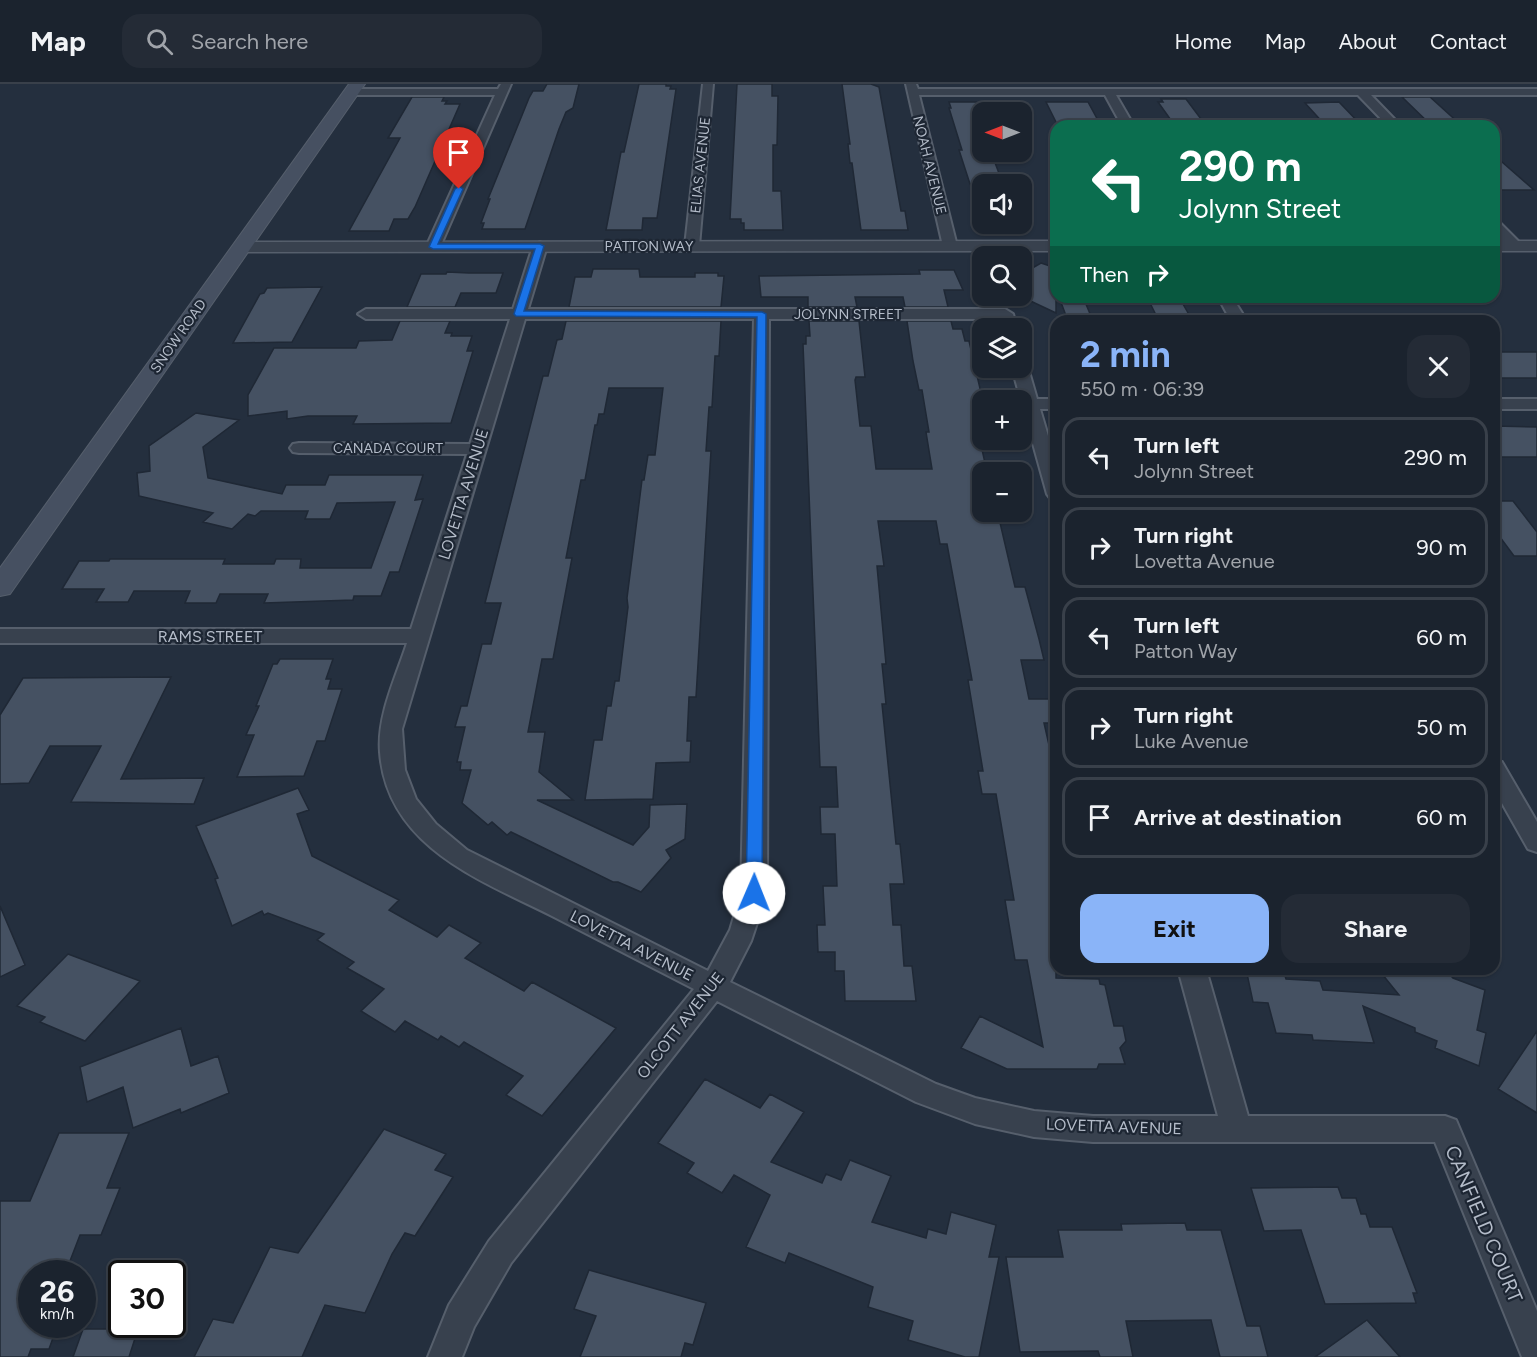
<!DOCTYPE html>
<html lang="en">
<head>
<meta charset="utf-8">
<style>
	:root { --surface:#1b232e; --page:#242b36; --text:#f1f3f6; --muted:#a0a4aa; --line:#39404a; --accent:#8ab4f8 }
	body { margin:0; font-family:Figtree,sans-serif; background:var(--page); color:var(--text); height:100vh; display:flex; flex-direction:column; font-size:22px; white-space:nowrap }
	* { box-sizing:border-box; margin:0 }
	p { font-size:20px; color:var(--muted) }
	.icon { flex:none; width:33px; height:33px; fill:none; stroke:currentColor; stroke-width:2; stroke-linecap:round; stroke-linejoin:round }
	.map { position:relative; flex:1; overflow:hidden }
	.side { position:absolute; left:1050px; top:231px; width:450px; height:660px; display:flex; flex-direction:column; background:var(--surface); border-radius:18px; box-shadow:0 2px 4px #0004,0 0 0 2px var(--line) }
	.side>* { flex:none }
	.top-card { position:absolute; left:1050px; top:36px; width:450px; height:183px; border-radius:18px; box-shadow:0 2px 4px #0004,0 0 0 2px var(--line); background:#0b6e4f; color:#fff; overflow:hidden }
	.needle { width:39px; rotate:270deg }
	.tools { position:absolute; left:972px; top:18px; display:grid; gap:12px }
	.tools a { display:grid; place-items:center; width:60px; height:60px; border-radius:12px; background:var(--surface); box-shadow:0 2px 4px #0004,0 0 0 2px var(--line); font-size:30px }
	.speed { position:absolute; left:18px; top:1176px; display:flex; gap:12px; font-size:30px; font-weight:700; text-align:center }
	.speed>* { display:grid; place-content:center; width:78px; height:78px; border-radius:50%; background:var(--surface); box-shadow:0 2px 4px #0004,0 0 0 2px var(--line); line-height:1 }
	.speed small { font-size:15px; font-weight:400 }
	.speed .limit { border:3px solid #111; border-radius:9px; background:#fff; color:#111 }
	.pin { position:absolute; display:grid; place-items:center; width:51px; height:51px; color:#fff; margin:-62px -26px; border-radius:50% 50% 50% 0; rotate:-45deg; box-shadow:0 0 6px #0007 }
	.pin .icon { rotate:45deg }
	.me { position:absolute; width:66px; margin:-33px; rotate:1deg; stroke-linejoin:round; filter:drop-shadow(0 0 4px #0008) }
	.turn { display:flex; align-items:center; gap:21px; height:126px; padding:0 30px; font-size:27px }
	.turn .icon { width:78px; height:78px; stroke-width:2.5 }
	.turn b { display:block; font-size:42px; line-height:51px }
	.then { display:flex; align-items:center; height:57px; padding:0 30px; background:#0003; gap:12px; font-size:22px }
	.round { display:grid; place-items:center; flex:none; width:63px; height:63px; border-radius:18px; background:var(--page) }
	.summary { display:flex; align-items:center; justify-content:space-between; height:102px; padding:0 30px }
	h1 { font-size:36px; font-weight:700; line-height:45px; color:var(--accent) }
	.action { display:flex; gap:12px; margin-top:auto; padding:12px 30px }
	.action a { flex:1; height:69px; border-radius:18px; background:var(--accent); color:#111; font-size:24px; font-weight:700; line-height:69px; text-align:center }
	.action a+a { background:var(--page); color:var(--text) }
	ul { padding:0; list-style:none }
	li { display:flex; align-items:center; gap:18px; height:81px; margin:0 12px 9px; padding:0 18px; border:3px solid var(--line); border-radius:18px }
	li div { flex:1 }
	li b { display:block; font-size:22px }
	li em { font-style:normal }
	header { display:flex; align-items:center; gap:36px; box-sizing:border-box; height:84px; padding:0 30px; background:var(--surface); border-bottom:2px solid var(--line) }
	header strong { font-size:28px }
	nav { display:flex; gap:33px; margin-inline-start:auto; font-size:21px }
	.search { width:420px; height:54px; background:var(--page); display:flex; align-items:center; gap:15px; box-sizing:border-box; padding:0 21px; border-radius:18px; color:var(--muted); font-size:22px }
	.map>svg:first-child { display:block }
	.building { fill:#455162; stroke:#1f2835; stroke-width:1.5 }
	.lines { fill:none; stroke-linecap:round; stroke-linejoin:round }
	.minor-casing { stroke:#565f6c; stroke-width:4 }
	.tertiary-casing { stroke:#565f6c; stroke-width:3 }
	.secondary-casing { stroke:#565f6c; stroke-width:2 }
	.minor { fill:#38414e; fill-rule:evenodd }
	.tertiary { fill:#38414e; fill-rule:evenodd }
	.secondary { fill:#465061; fill-rule:evenodd }
	.route { fill:#1a73e8; stroke:#114b97; stroke-width:1.5 }
	.labels { text-anchor:middle; stroke-width:4.5; stroke-linejoin:round; paint-order:stroke }
	.far-street-label { font-size:14px; fill:#b4bcc9; stroke:#1d2633 }
	.street-label { font-size:16px; fill:#b4bcc9; stroke:#1d2633 }
	.near-street-label { font-size:20px; fill:#b4bcc9; stroke:#1d2633 }
</style>
</head>
<body>
<header>
<strong>Map</strong>
<div class="search"><svg class="icon" aria-label="search" viewBox="0 0 24 24"><circle cx="10" cy="10" r="6"/><path d="M15 15l6 6"/></svg>Search here</div>
<nav><a>Home</a><a>Map</a><a>About</a><a>Contact</a></nav>
</header>
<div class="map">
<svg width="1537" height="1273" viewBox="0 0 1537 1273">
	<rect width="100%" height="100%" fill="#242f3e"/>
	<path class="building" d="M547 0H579L573 24 566 28 559 45 525 145H482L484 139H481L490 115H488L529 14 533 7H543Z
		M639 0H666V2H671L670 5H676L657 134H643L642 146H606L621 68H624Z
		M737 0H772V12H778L777 61H773V107H781L783 146H744V139H741V135H730Z
		M842 0H871L879 3 901 127H905L908 146H861L852 79H850L848 60H850Z
		M412 13H444L442 17H447L445 20H460L415 123 408 135H394L389 147H349L400 54H388Z
		M1402 13H1430L1462 42H1432Z
		M1161 15H1186L1204 39H1173L1158 18H1163Z
		M949 18H976L982 36V68H991L1003 100H982V115L979 116 974 100H970L959 66H962L949 24H951Z
		M1046 18H1088L1101 42H1058Z
		M1339 18 1362 42H1326L1305 19Z
		M1494 71 1534 106H1494Z
		M1041 179 1056 184V229L1022 213V190Z
		M593 185H639L640 193H695V189H718V192H724L721 223H569L575 193H591Z
		M919 186H954L963 206H944L948 223H905L903 213H855L857 223H808V213H761L759 192 920 190Z
		M447 188 469 189H503L496 209H461L455 223H407L421 190H446Z
		M322 203 292 258 233 259 260 210 264 209 267 204Z
		M1059 213H1083L1093 237H1068Z
		M1147 213H1179L1192 236 1159 237Z
		M400 237H450L445 249H452L451 252H472L467 267H473L451 339 353 340 357 332H308L287 335V327L248 332V311L274 264H356L359 257 392 256Z
		M566 237H721L719 272H715L712 323H709L706 367H711L696 613H689L687 657H691L690 678 656 679 653 715 585 716 594 656H602L607 622H611L615 597H619L628 523 627 514 642 396H644L648 371H655L663 304H609L604 330H599L597 341H595L585 396H581L566 474H572L553 575H542L528 648H545L539 688 573 716H537L633 761 649 743 650 721 687 720 685 755 666 766 671 774 641 808 618 798H613L511 748 507 751 492 738 488 741 462 719 471 686H460L461 678H457L465 643H455L461 622H467L482 560H491L501 519H485L543 292H548L557 256 562 255Z
		M809 237H859L865 293H856L855 296 860 342H871L876 385H932L926 348H929L922 306H919L913 277 907 237H951L953 245H962L965 257H969L982 313 981 361 987 388H982V430H998L1015 503H1025L1039 555 1044 576H1021L1029 615H1053L1056 627V639H1044L1056 692V894L1099 895 1100 900 1105 901 1114 942H1123L1126 957 1120 964 1125 980H1099L1097 985H1007L961 964 980 932 1043 963 1027 876H1015L1005 816H1014L996 710H982L978 687H983L968 596H972L970 585 947 460H940L936 437H878L884 482H877L886 580H882L886 620H882L896 760H900L904 800H890L893 841H901L904 882H912L916 917H845L844 887H835V868H818L817 841H825L823 802H837L835 750H821L820 723H838L836 683H820L803 260H806V252H810Z
		M1494 268H1537V294H1494Z
		M196 329 239 336 203 363 208 394 282 410 286 401H325L329 391H423L415 416 423 415 399 488H390L381 512H354L353 516 264 519 268 510H220L216 519H185L190 507H134L128 518H96L104 505H62L79 477H109L110 475H225L223 480H274L276 475H301L300 484H371L395 418 337 419 330 435H305L308 427H261L255 432 248 430 232 445 203 438 213 429 139 412 137 389 150 387 149 362Z
		M1494 342 1537 343V373H1501L1494 365Z
		M1494 417H1513L1537 448V472H1514L1494 445Z
		M280 575H333L326 595H331L328 605H342L325 657H317L304 692 237 693 254 651H246L259 622H256L273 580H277Z
		M171 593 121 695 204 694 194 720 71 718 101 662H50L29 699 0 700V631L23 594Z
		M298 704 309 726 297 730 312 772 399 816 389 826 437 853 449 841 481 859 465 874 524 907 532 898 616 944 542 1032 506 1011 523 992 464 958 459 963 441 952 438 956 405 937 395 948 361 927 384 905 347 884 354 878 317 856 324 850 268 829 264 831 262 827 232 842 215 795 218 794 196 742Z
		M0 822 25 881 0 893Z
		M68 870 140 897 85 957 40 938 45 933 17 922Z
		M1246 885H1283L1286 895 1320 897 1323 906 1399 911 1378 885H1445L1453 894 1485 906 1477 946 1486 949 1479 982 1435 964 1437 957 1415 948V944L1363 922 1374 959 1313 956 1312 951 1276 949 1268 919 1253 918Z
		M181 944 191 982 218 972 229 1009 181 1029 180 1025 133 1044 123 1003 87 1018 80 983Z
		M1537 947V1029L1498 1005Z
		M705 995 760 1024 770 1010 804 1028 771 1078 822 1099 826 1090 841 1096 850 1076 891 1092 872 1138 926 1154 928 1145 946 1150 951 1128 996 1141 989 1173H999L979 1273H965L908 1256 913 1237 868 1223 873 1203 789 1169 785 1179 746 1163 770 1111 734 1091 722 1109 687 1089 694 1079 658 1059Z
		M384 1045 446 1070 435 1086 453 1093 415 1152 405 1149 392 1170 365 1229 325 1221 302 1273H194L213 1235 233 1239 270 1163 298 1169Z
		M59 1049H129L107 1104H120L101 1151H80L65 1190H32V1240H58L49 1265H31L28 1273H0V1117H30Z
		M1338 1103 1342 1114H1356L1361 1130H1366L1370 1143H1392L1417 1209H1413L1416 1219 1325 1220 1301 1146 1264 1147 1251 1104Z
		M1185 1139 1187 1146H1221L1247 1242H1260L1268 1273H1220L1211 1236 1126 1237 1133 1273H1100L1098 1267 1020 1268 1006 1173H1063L1058 1146H1122L1121 1140Z
		M589 1186 706 1219 693 1261 685 1259 681 1273H580L596 1232 574 1225Z
		M1367 1236 1400 1273H1315Z
		M83 1245H138L129 1273H73Z"/>
	<g class="lines">
		<g class="minor-casing">
			<path id="minor" d="M501 0H511L440 163 433 167 428 166 426 163 495 11H351L346 8 351 5H498Z
				M703 0H713L699 162 692 166 685 162Z
				M906 0H916L918 5H1537V11H1371L1401 42H1388L1358 11H1116L1134 42H1122L1105 11H919L957 162 950 166 943 162Z
				M1494 137 1499 138 1520 159 1522 162 1520 165H1510L1494 149Z
				M540 158 547 162 528 225H1005L1013 230 1017 244H1002L999 235H769L767 809 751 857 730 898 936 1000 975 1014 1034 1027 1093 1032H1218L1178 885H1206L1248 1032H1445L1456 1036 1537 1227V1273H1522L1435 1058H1093L1034 1053 975 1040 916 1018 717 917 511 1179 474 1243 462 1273H428L449 1221 489 1157 694 905C648 881 602 858 556 834 483 797 387 764 380 668 377 632 396 593 407 559H0V545H411L467 370 299 369 293 368 290 364 293 360 299 359 470 360 510 235H366L358 230 366 225H513L533 162ZM525 235H754L741 809 730 846 708 887 467 766 436 740 416 715 405 686 402 645Z
				M1218 213H1232L1247 237H1231Z
				M1022 280 1028 284 1037 315H1056V325H1040L1056 379V416L1050 414 1047 410 1012 284H1022Z
				M1494 315H1537V325H1494Z
				M1494 676 1502 678 1537 738V768L1528 765 1494 705Z"/>
		</g>
		<g class="tertiary-casing">
			<path id="tertiary" d="M1056 157V167L242 168 234 163 242 158Z
				M1494 157H1537V167H1494Z"/>
		</g>
		<g class="secondary-casing">
			<path id="secondary" d="M349 0H365L10 510 0 512V484Z"/>
		</g>
		<use href="#minor" class="minor"/>
		<use href="#tertiary" class="tertiary"/>
		<use href="#secondary" class="secondary"/>
	</g>
	<path class="route" d="M459 102 463 105 438 160H540L544 162 524 227 762 228 766 230 762 809 760 813H749L746 809 757 233 516 232 514 230 535 165H433L429 163 455 105Z"/>
	<g class="labels">
		<g class="far-street-label">
			<text transform="translate(700 81) rotate(-84)" y="5">ELIAS AVENUE</text>
			<text transform="translate(930 81) rotate(76)" y="5">NOAH AVENUE</text>
			<text x="649" y="167">PATTON WAY</text>
			<text x="848" y="235">JOLYNN STREET</text>
			<text transform="translate(178 252) rotate(-55)" y="5">SNOW ROAD</text>
			<text x="388" y="369">CANADA COURT</text>
		</g>
		<g class="street-label">
			<text transform="translate(463 410) rotate(-73)" y="6">LOVETTA AVENUE</text>
			<text x="210" y="558">RAMS STREET</text>
			<text transform="translate(632 861) rotate(27)" y="6">LOVETTA AVENUE</text>
			<text transform="translate(680 941) rotate(-52)" y="6">OLCOTT AVENUE</text>
			<text transform="translate(1114 1042) rotate(2)" y="6">LOVETTA AVENUE</text>
		</g>
		<g class="near-street-label">
			<text transform="translate(1484 1140) rotate(67)" y="7">CANFIELD COURT</text>
		</g>
	</g>
</svg>
<div class="tools">
<a><svg class="needle" viewBox="-14 -14 28 28"><path d="M0-13l5 13h-10z" fill="#e53935"/><path d="M0 13l5-13h-10z" fill="#a0a4aa"/></svg></a>
<a><svg class="icon" aria-label="sound" viewBox="0 0 24 24"><path d="M4 9h4l5-4v14l-5-4H4zM17 9q2 3 0 6"/></svg></a>
<a><svg class="icon" aria-label="search" viewBox="0 0 24 24"><circle cx="10" cy="10" r="6"/><path d="M15 15l6 6"/></svg></a>
<a><svg class="icon" aria-label="layers" viewBox="0 0 24 24"><path d="M12 4l9 5-9 5-9-5zM3 14l9 5 9-5"/></svg></a>
<a>+</a>
<a>−</a>
</div>
<div class="speed"><div>26<small>km/h</small></div><div class="limit">30</div></div>
<div class="pin" style="left:459px;top:105px;background:#d93025"><svg class="icon" aria-label="arrive" viewBox="0 0 24 24"><path d="M6 21V4h12l-3 4 3 4H6"/></svg></div>
<svg class="me" style="left:754px;top:809px" viewBox="-20 -20 40 40"><circle r="19" fill="#fff"/><path d="M0-13L10 11 0 6-10 11z" fill="#1a73e8"/></svg>
<div class="top-card">
<div class="turn"><svg class="icon" aria-label="left" viewBox="0 0 24 24"><path d="M17 20v-9H6M10 6l-5 5 5 5"/></svg><div><b>290 m</b>Jolynn Street</div></div>
<div class="then">Then<svg class="icon" aria-label="right" viewBox="0 0 24 24"><path d="M7 20v-9h11M14 6l5 5-5 5"/></svg></div>
</div>
<section class="side">
<div class="summary"><div><h1>2 min</h1><p>550 m · 06:39</p></div><a class="round"><svg class="icon" aria-label="close" viewBox="0 0 24 24"><path d="M6 6l12 12M18 6L6 18"/></svg></a></div>
<ul>
<li><svg class="icon" aria-label="left" viewBox="0 0 24 24"><path d="M17 20v-9H6M10 6l-5 5 5 5"/></svg><div><b>Turn left</b><p>Jolynn Street</p></div><em>290 m</em></li>
<li><svg class="icon" aria-label="right" viewBox="0 0 24 24"><path d="M7 20v-9h11M14 6l5 5-5 5"/></svg><div><b>Turn right</b><p>Lovetta Avenue</p></div><em>90 m</em></li>
<li><svg class="icon" aria-label="left" viewBox="0 0 24 24"><path d="M17 20v-9H6M10 6l-5 5 5 5"/></svg><div><b>Turn left</b><p>Patton Way</p></div><em>60 m</em></li>
<li><svg class="icon" aria-label="right" viewBox="0 0 24 24"><path d="M7 20v-9h11M14 6l5 5-5 5"/></svg><div><b>Turn right</b><p>Luke Avenue</p></div><em>50 m</em></li>
<li><svg class="icon" aria-label="arrive" viewBox="0 0 24 24"><path d="M6 21V4h12l-3 4 3 4H6"/></svg><div><b>Arrive at destination</b></div><em>60 m</em></li>
</ul>
<div class="action"><a>Exit</a><a>Share</a></div>
</section>
</div>
</body>
</html>
